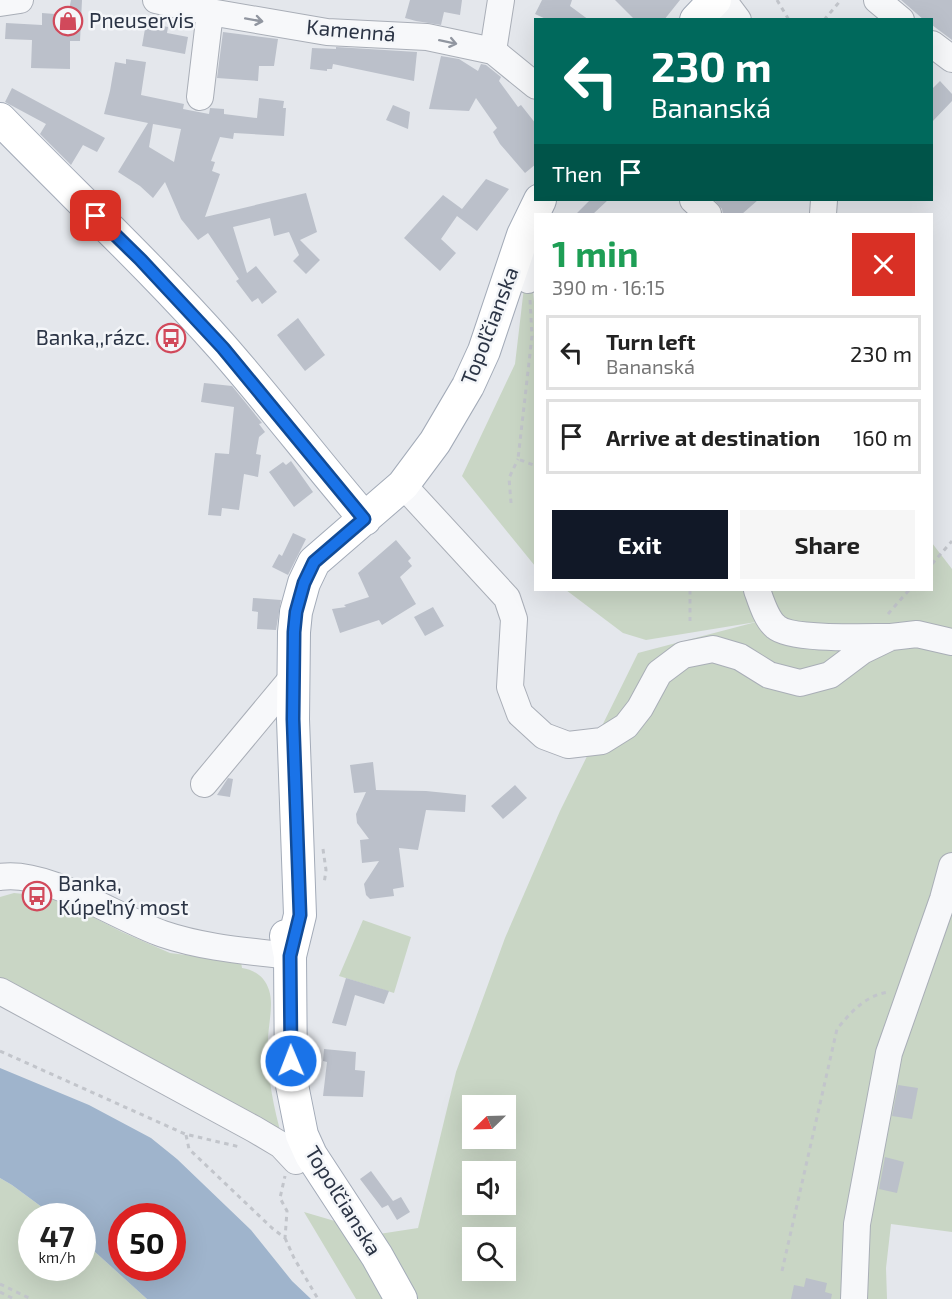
<!DOCTYPE html>
<html lang="en">
<head>
<meta charset="utf-8">
<style>
	:root { --surface:#fff; --page:#f6f6f6; --text:#222; --muted:#767676; --line:#e0e0e0; --accent:#111827 }
	body { margin:0; font-family:"Exo 2",sans-serif; background:var(--page); color:var(--text); height:100vh; display:flex; flex-direction:column; font-size:22px; white-space:nowrap }
	* { box-sizing:border-box; margin:0 }
	p { font-size:20px; color:var(--muted) }
	.icon { flex:none; width:33px; height:33px; fill:none; stroke:currentColor; stroke-width:2; stroke-linecap:round; stroke-linejoin:round }
	.map { position:relative; flex:1; overflow:hidden }
	.drawer { position:absolute; left:534px; top:213px; width:399px; height:378px; display:flex; flex-direction:column; background:var(--surface); border-radius:0px; box-shadow:0 6px 24px #0002 }
	.drawer>* { flex:none }
	.top-card { position:absolute; left:534px; top:18px; width:399px; height:183px; border-radius:0px; box-shadow:0 6px 24px #0002; background:#00695c; color:#fff; overflow:hidden }
	.needle { width:39px; rotate:247deg }
	.tools { position:absolute; left:462px; top:1095px; display:grid; gap:12px }
	.tools a { display:grid; place-items:center; width:54px; height:54px; border-radius:0px; background:var(--surface); box-shadow:0 6px 24px #0002; font-size:30px }
	.speed { position:absolute; left:18px; top:1203px; display:flex; gap:12px; font-size:30px; font-weight:700; text-align:center }
	.speed>* { display:grid; place-content:center; width:78px; height:78px; border-radius:50%; background:var(--surface); box-shadow:0 6px 24px #0002; line-height:1 }
	.speed small { font-size:15px; font-weight:400 }
	.speed .limit { border:9px solid #d22; background:#fff; color:#111 }
	.pin { position:absolute; display:grid; place-items:center; width:51px; height:51px; color:#fff; margin:-26px; border-radius:12px; box-shadow:0 3px 9px #0006 }
	.me { position:absolute; width:66px; margin:-33px; rotate:359deg; stroke-linejoin:round; filter:drop-shadow(0 0 4px #0008) }
	.turn { display:flex; align-items:center; gap:21px; height:126px; padding:0 18px; font-size:27px }
	.turn .icon { width:78px; height:78px; stroke-width:2.5 }
	.turn b { display:block; font-size:42px; line-height:51px }
	.then { display:flex; align-items:center; height:57px; padding:0 18px; background:#0003; gap:12px; font-size:22px }
	.round { display:grid; place-items:center; flex:none; width:63px; height:63px; border-radius:0px; background:var(--page) }
	.head { display:flex; align-items:center; justify-content:space-between; height:102px; padding:0 18px }
	h1 { font-size:36px; font-weight:700; line-height:45px; color:#1e9e55 }
	.primary-button { display:flex; gap:12px; margin-top:auto; padding:12px 18px }
	.primary-button a { flex:1; height:69px; border-radius:0px; background:var(--accent); color:#fff; font-size:24px; font-weight:700; line-height:69px; text-align:center }
	.primary-button a+a { background:var(--page); color:var(--text) }
	ul { padding:0; list-style:none }
	li { display:flex; align-items:center; gap:18px; height:75px; margin:0 12px 9px; padding:0 6px; border:3px solid var(--line); border-radius:0px }
	li div { flex:1 }
	li b { display:block; font-size:22px }
	li em { font-style:normal }
	.map>svg:first-child { display:block }
	.green { fill:#c9d6c5; fill-rule:evenodd }
	.water { fill:#9fb4cc; fill-rule:evenodd }
	.building { fill:#bbc0ca; fill-rule:evenodd }
	.lines { fill:none; stroke-linecap:round; stroke-linejoin:round }
	.minor-casing { stroke:#a9aeb7; stroke-width:28 }
	.major-casing { stroke:#a3abb8; stroke-width:34 }
	.path { stroke:#c2c5cb; stroke-width:3; stroke-dasharray:4.5 4.5; stroke-linecap:butt }
	.minor { stroke:#f7f8fa; stroke-width:26 }
	.major { stroke:#fff; stroke-width:32 }
	.oneway { stroke:#9196a0 }
	.route-casing { stroke:#114b97; stroke-width:15 }
	.route { stroke:#1a73e8; stroke-width:10 }
	.labels { text-anchor:middle; stroke-width:5; stroke-linejoin:round; paint-order:stroke }
	.poi-label { font-size:21px; fill:#2b3445; stroke:#f4f6f9; text-anchor:start }
	.street-label { font-size:21px; fill:#2b3445; stroke:#f4f6f9 }
</style>
</head>
<body>
<div class="map">
<svg width="952" height="1299" viewBox="0 0 952 1299">
	<rect width="100%" height="100%" fill="#e4e7ec"/>
	<path class="green" d="M525 279 532 282 536 321 535 566 462 476 515 364Z
		M932 543 952 569V1232L891 1224 886 1268 887 1299H356L304 1212 379 1234 418 1228 456 1072 505 938 560 811 638 653 756 622 646 640 623 633 566 590H932ZM472 1106H506V1138H472ZM472 1172H506V1204H472ZM472 1238H506V1270H472Z
		M14 893 54 897 122 932 170 953 241 962 242 968C255 970 265 977 269 990 274 1005 268 1025 268 1041 267 1074 273 1106 282 1137L0 982V897Z
		M363 920 411 937 394 993 339 976Z
		M0 1178 12 1185 54 1216H32V1268H82L83 1241 147 1299H0Z"/>
	<path class="water" d="M0 1068 89 1105 151 1138 177 1159 251 1230 292 1281 311 1299H147L83 1241 82 1216H54L12 1185 0 1178ZM122 1216H172V1268H122Z"/>
	<path class="building" d="M71 0H82L80 41H70V69L31 68 32 40 5 39 6 23 42 25V13L68 15Z
		M410 0H462L460 15 444 12 441 25 416 21 405 18Z
		M542 0H572L570 6 589 20H548L535 14Z
		M615 0H680L664 20H635Z
		M901 0H952V40L932 25V20H924Z
		M146 23 168 27 167 33 188 37 185 54 142 46Z
		M223 32 278 39 274 66H259L258 81 217 78Z
		M336 47 417 52 414 81 333 64 332 69H327V71L310 69 312 48 336 49Z
		M441 56 459 59 478 71 481 64 486 65 501 77 499 81 518 107 521 105 536 124V164L525 173 500 144 493 132 497 128 476 98 469 111 429 109Z
		M126 59 146 62 141 95 184 104 183 109 209 114 210 108 224 109V114L257 118 259 98 284 101 283 108H286L284 136 234 133 233 139 220 137 211 161 215 162 212 171 220 174 205 217 306 193 317 232 300 240 320 260 306 274 293 261 299 255 289 232 274 236 270 218 233 227 247 273 256 266 277 292 262 304 258 298 252 302 236 281 239 279 208 233 198 240 181 219 165 182 153 198 140 186 118 172 148 123 104 114 110 91 115 62 126 64ZM153 124 181 129 174 162 149 147Z
		M940 81 952 94V101L932 122V89Z
		M12 88 105 138 97 152 83 145 71 165 40 134 46 124 5 102Z
		M393 105 410 112 408 129 386 120Z
		M486 179 509 189 477 231 457 216 441 239 456 253 440 271 404 238 443 195 462 209Z
		M590 200H608L593 214H576Z
		M714 200H758L742 214H723L722 209Z
		M298 318 325 355 305 371 277 335Z
		M204 383 232 386 262 423 259 424 265 432 259 437 256 454 261 455 258 477 244 474 239 510 222 508 221 516 208 515 215 453 229 454 234 407 201 402Z
		M291 461 313 492 294 507 269 472 283 462 286 465Z
		M293 533 306 539 288 575 272 567 279 554 282 556Z
		M396 540 411 558 408 561 412 566 400 577 416 604 382 625 379 620 340 633 332 609 346 607 344 605 369 597 358 573Z
		M253 598 281 600 276 630 257 629 258 612 252 611Z
		M433 607 444 626 425 636 414 617Z
		M373 762 376 790 426 791 466 795 465 812 426 810 418 850 399 848 404 887 393 889 394 896 370 899 366 895 364 884 379 861 362 863 360 840 369 839 357 823 356 814 366 792 354 793 350 765Z
		M228 778 233 779 230 797 217 795Z
		M515 785 527 798 503 819 491 806Z
		M346 978 389 991 384 1004 355 995 346 1026 332 1023Z
		M324 1049 356 1052 355 1070 365 1071 363 1097 323 1096 327 1062 323 1061Z
		M898 1085 918 1088 912 1119 892 1116Z
		M885 1157 904 1162 897 1193 879 1189Z
		M371 1171 393 1201 401 1197 410 1212 397 1220 388 1205 382 1208 360 1179Z
		M806 1278 827 1283 825 1292 832 1294 831 1299H791L794 1285 804 1287Z"/>
	<g class="lines">
		<g class="minor-casing">
			<path id="minor" d="M156 0 210 12 327 32 427 37 493 51 536 86
				M723 0 738 20
				M877 0 901 20
				M0 3 20 0
				M932 44 952 59
				M493 51 501 0
				M200 97 210 12
				M693 200 708 214
				M823 214 824 200
				M528 280 533 259 531 220
				M403 485 507 598 514 619 510 687 520 714 544 736 568 745 602 741 626 726 640 708 659 673 683 655 713 649 740 657 769 675 800 683 830 675 862 651 891 637 917 634 952 642
				M757 590C761 601 766 619 776 627 791 640 865 637 888 637
				M204 784 293 677
				M0 877C46 869 117 918 163 934 204 948 248 951 290 956
				M0 991 254 1129 281 1145 296 1161
				M854 1299 857 1224 889 1053 943 899 952 866"/>
		</g>
		<g class="major-casing">
			<path id="major" d="M696 20 715 0
				M0 119C74 195 152 268 222 347 271 403 316 462 365 519
				M286 936 290 956 291 1080 302 1135 311 1155 377 1256 401 1299
				M290 956 300 915 293 719 294 632 296 612 304 583 314 562 403 485 435 442 468 386 484 351 523 235 540 200"/>
		</g>
		<path class="path" d="M777 0 789 20
			M824 20 841 0
			M530 300 532 336 518 459 536 466
			M511 503 509 478 518 459
			M932 564 952 541
			M690 590V621
			M888 614 909 590
			M323 849 326 870 324 884
			M0 1051 185 1134 240 1147
			M186 1135 189 1149 272 1228 285 1238 287 1211 280 1198 285 1176
			M285 1238 294 1258 318 1299
			M782 1271 837 1029C851 1012 865 996 888 992
			M0 1284 31 1299
			M0 1292 14 1299"/>
		<use href="#minor" class="minor"/>
		<use href="#major" class="major"/>
	</g>
	<defs><path id="oneway-shaft" d="M-6 0H5M1.5-3L5.5 0L1.5 3" fill="none" stroke-width="1.6" stroke-linecap="round" stroke-linejoin="round" transform="scale(1.5)"/></defs>
	<g class="oneway">
		<use href="#oneway-shaft" transform="translate(254 20) rotate(10)"/>
		<use href="#oneway-shaft" transform="translate(448 42) rotate(12)"/>
	</g>
	<g class="lines">
		<g class="route-casing">
			<path id="route" d="M96 216 140 259 223 348 364 519 314 562 304 583 296 612 294 632 293 719 300 915 290 956 291 1061"/>
		</g>
		<use href="#route" class="route"/>
	</g>
	<defs>
		<g id="shop-ring" transform="scale(1.5)"><circle r="9.5" fill="#f4f6f9" stroke="#d1495b" stroke-width="1.5"/><path d="M-5-2.5h2.3a2.7 3.5 0 0 1 5.4 0H5L5.5 6h-11ZM-1.5-2.5h3a1.5 2.3 0 0 0-3 0Z" fill="#d1495b"/></g>
		<g id="bus-ring" transform="scale(1.5)"><circle r="9.5" fill="#f4f6f9" stroke="#d1495b" stroke-width="1.5"/><path d="M-5-6H5V4H4V6H2V4H-2V6H-4V4H-5ZM-3.5-4V0h7V-4ZM-3.5 1.2v1.5H-2V1.2ZM2 1.2v1.5H3.5V1.2Z" fill="#d1495b"/></g>
	</defs>
	<g fill-rule="evenodd">
		<use href="#shop-ring" x="68" y="21"/>
		<use href="#bus-ring" x="171" y="338"/>
		<use href="#bus-ring" x="37" y="896"/>
	</g>
	<g class="labels">
		<g class="poi-label">
			<text x="89" y="28">Pneuservis</text>
			<text x="150" y="345" text-anchor="end">Banka,,rázc.</text>
			<text x="58" y="891">Banka,<tspan x="58" dy="24">Kúpeľný most</tspan></text>
		</g>
		<g class="street-label">
			<text transform="translate(351 31) rotate(5)" y="7">Kamenná</text>
			<text transform="translate(490 326) rotate(-69)" y="7">Topoľčianska</text>
			<text transform="translate(343 1201) rotate(58)" y="7">Topoľčianska</text>
		</g>
	</g>
</svg>
<div class="tools">
<a><svg class="needle" viewBox="-14 -14 28 28"><path d="M0-13l5 13h-10z" fill="#e53935"/><path d="M0 13l5-13h-10z" fill="#767676"/></svg></a>
<a><svg class="icon" aria-label="sound" viewBox="0 0 24 24"><path d="M4 9h4l5-4v14l-5-4H4zM17 9q2 3 0 6"/></svg></a>
<a><svg class="icon" aria-label="search" viewBox="0 0 24 24"><circle cx="10" cy="10" r="6"/><path d="M15 15l6 6"/></svg></a>
</div>
<div class="speed"><div>47<small>km/h</small></div><div class="limit">50</div></div>
<div class="pin" style="left:96px;top:216px;background:#d93025"><svg class="icon" aria-label="arrive" viewBox="0 0 24 24"><path d="M6 21V4h12l-3 4 3 4H6"/></svg></div>
<svg class="me" style="left:291px;top:1061px" viewBox="-20 -20 40 40"><circle r="17" fill="#1a73e8" stroke="#fff" stroke-width="3"/><path d="M0-11L8 9 0 5-8 9z" fill="#fff"/></svg>
<div class="top-card">
<div class="turn"><svg class="icon" aria-label="left" viewBox="0 0 24 24"><path d="M17 20v-9H6M10 6l-5 5 5 5"/></svg><div><b>230 m</b>Bananská</div></div>
<div class="then">Then<svg class="icon" aria-label="arrive" viewBox="0 0 24 24"><path d="M6 21V4h12l-3 4 3 4H6"/></svg></div>
</div>
<section class="drawer">
<div class="head"><div><h1>1 min</h1><p>390 m · 16:15</p></div><a class="round" style="background:#d93025;color:#fff"><svg class="icon" aria-label="close" viewBox="0 0 24 24"><path d="M6 6l12 12M18 6L6 18"/></svg></a></div>
<ul>
<li><svg class="icon" aria-label="left" viewBox="0 0 24 24"><path d="M17 20v-9H6M10 6l-5 5 5 5"/></svg><div><b>Turn left</b><p>Bananská</p></div><em>230 m</em></li>
<li><svg class="icon" aria-label="arrive" viewBox="0 0 24 24"><path d="M6 21V4h12l-3 4 3 4H6"/></svg><div><b>Arrive at destination</b></div><em>160 m</em></li>
</ul>
<div class="primary-button"><a>Exit</a><a>Share</a></div>
</section>
</div>
</body>
</html>
